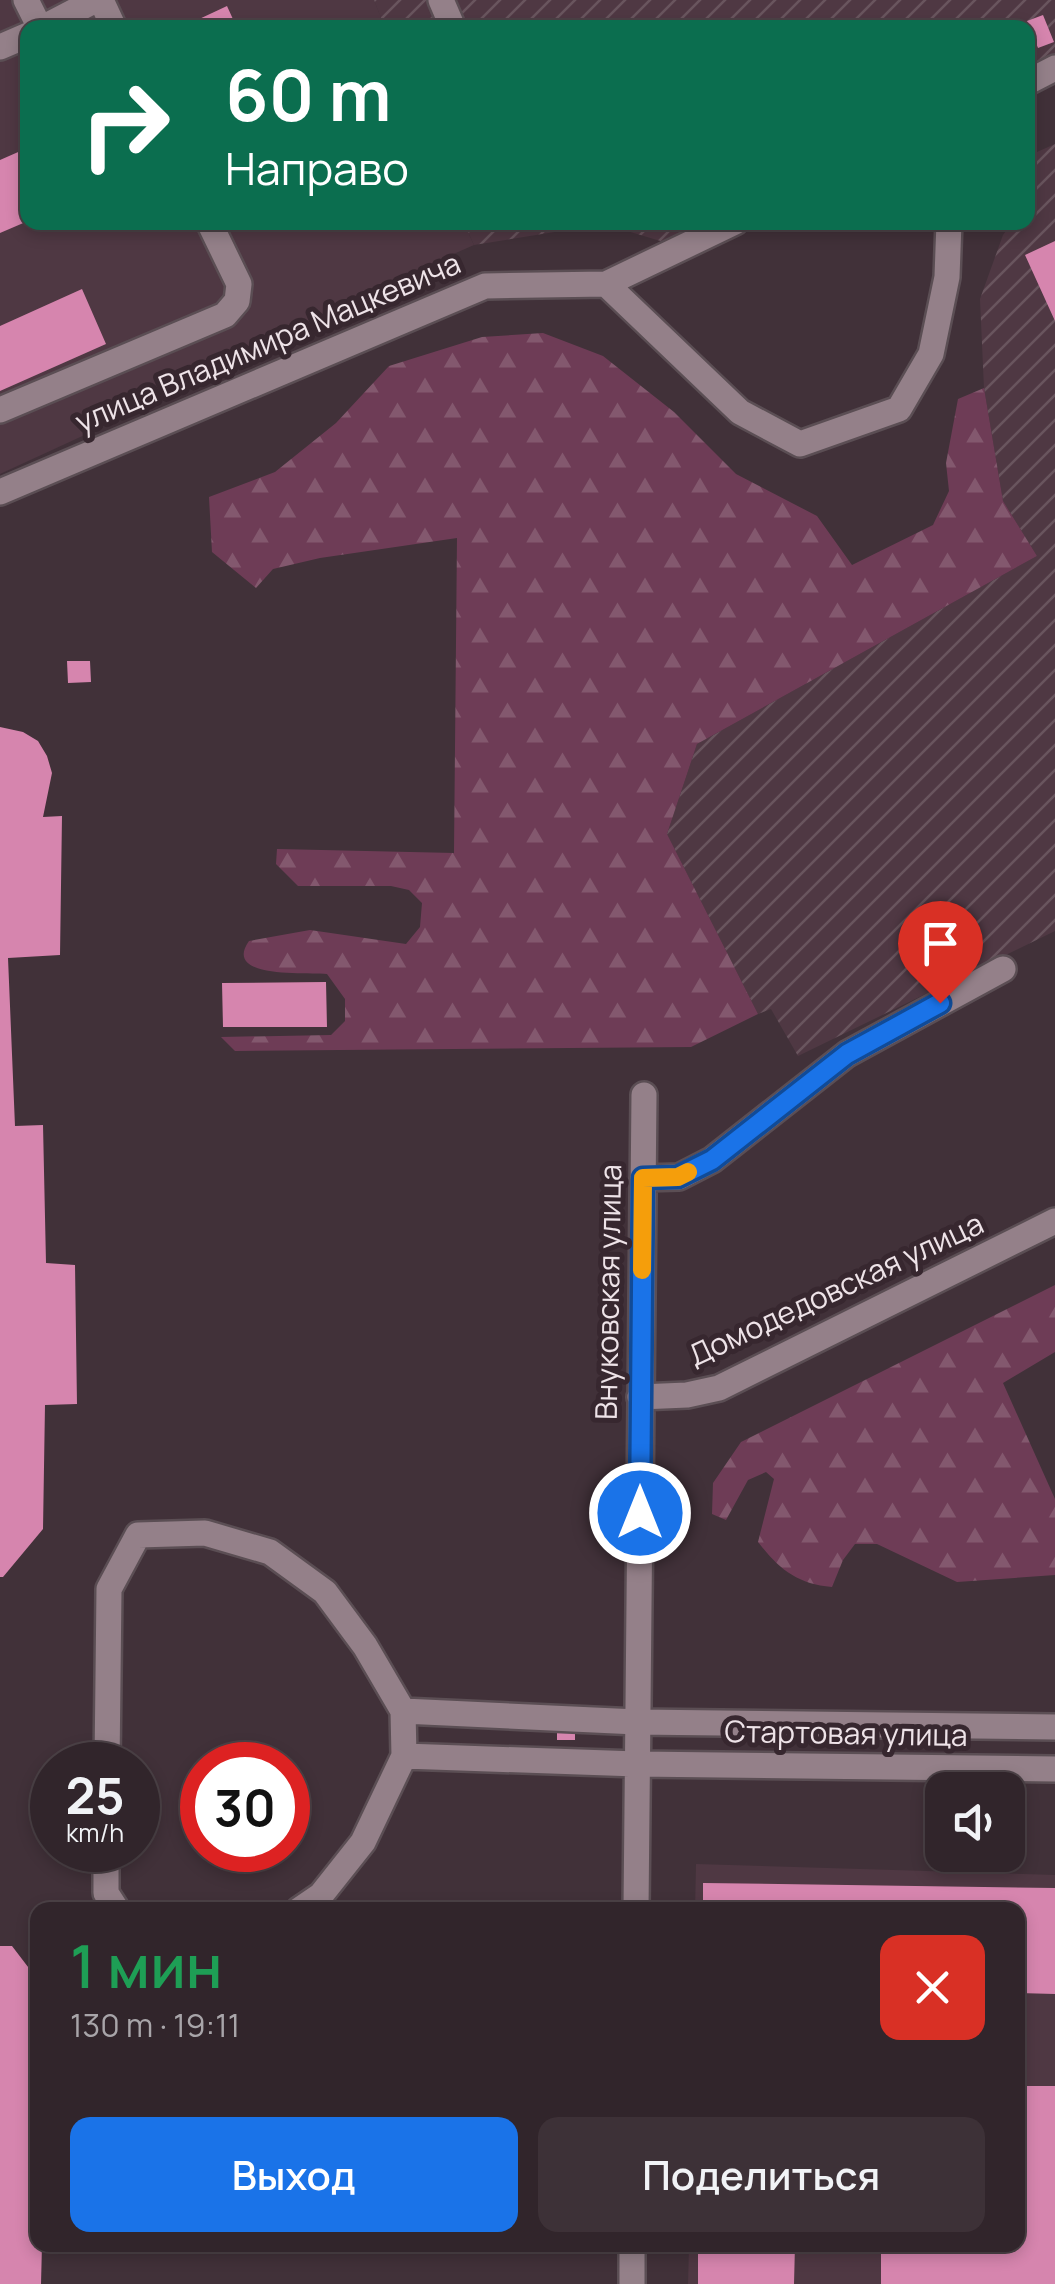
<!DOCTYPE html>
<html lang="ru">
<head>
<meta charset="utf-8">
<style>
	:root { --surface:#31252b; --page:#3d3137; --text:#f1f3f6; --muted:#a8a5a9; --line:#4c4247; --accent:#1a73e8 }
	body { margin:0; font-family:Manrope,sans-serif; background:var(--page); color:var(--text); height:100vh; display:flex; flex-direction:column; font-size:38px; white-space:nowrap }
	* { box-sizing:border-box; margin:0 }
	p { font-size:32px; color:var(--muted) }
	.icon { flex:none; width:55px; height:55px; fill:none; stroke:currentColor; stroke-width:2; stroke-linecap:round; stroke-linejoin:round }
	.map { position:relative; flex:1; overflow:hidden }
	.panel { position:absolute; left:30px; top:1902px; width:995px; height:350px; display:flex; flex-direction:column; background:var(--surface); border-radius:20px; box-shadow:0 5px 15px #0003,0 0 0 2px var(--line) }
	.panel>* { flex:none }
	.top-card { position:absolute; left:20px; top:20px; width:1015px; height:210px; border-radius:20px; box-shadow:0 5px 15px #0003,0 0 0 2px var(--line); background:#0b6e4f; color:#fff; overflow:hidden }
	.buttons { position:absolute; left:925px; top:1772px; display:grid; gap:20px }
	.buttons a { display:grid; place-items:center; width:100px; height:100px; border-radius:20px; background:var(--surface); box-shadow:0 5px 15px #0003,0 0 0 2px var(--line); font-size:50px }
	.speed { position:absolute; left:30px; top:1742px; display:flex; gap:20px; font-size:50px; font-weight:700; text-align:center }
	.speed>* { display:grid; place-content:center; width:130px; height:130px; border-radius:50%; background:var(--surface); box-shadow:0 5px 15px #0003,0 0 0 2px var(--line); line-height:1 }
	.speed small { font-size:25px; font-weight:400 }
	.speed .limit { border:15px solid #d22; background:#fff; color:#111 }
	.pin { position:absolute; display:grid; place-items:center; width:85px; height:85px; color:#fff; margin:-102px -42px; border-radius:50% 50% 50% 0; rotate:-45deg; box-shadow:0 0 10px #0007 }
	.pin .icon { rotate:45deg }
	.me { position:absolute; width:110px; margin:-55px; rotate:0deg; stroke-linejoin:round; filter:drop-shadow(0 0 8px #0008) }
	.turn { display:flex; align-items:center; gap:35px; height:210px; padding:0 40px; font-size:45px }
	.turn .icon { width:130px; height:130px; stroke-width:2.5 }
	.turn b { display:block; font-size:70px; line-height:85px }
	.round { display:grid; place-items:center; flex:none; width:105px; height:105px; border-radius:20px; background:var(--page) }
	.head { display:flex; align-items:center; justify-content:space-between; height:170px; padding:0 40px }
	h1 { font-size:60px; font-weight:600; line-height:75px; color:#1e9e55 }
	.action { display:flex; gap:20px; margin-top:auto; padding:20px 40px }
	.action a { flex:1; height:115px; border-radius:20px; background:var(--accent); color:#fff; font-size:40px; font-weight:600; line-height:115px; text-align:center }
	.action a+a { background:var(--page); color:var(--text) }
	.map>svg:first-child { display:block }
	.built { fill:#4f3843 }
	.industrial { fill:url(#industrial-furrows) }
	.forest { fill:url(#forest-firs) }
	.building { fill:#d685ae }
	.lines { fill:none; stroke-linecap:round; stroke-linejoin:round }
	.minor-casing { stroke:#5b4e54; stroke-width:30 }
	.minor { stroke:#948089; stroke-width:25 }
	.route-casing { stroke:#114b97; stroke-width:25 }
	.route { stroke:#1a73e8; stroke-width:18 }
	.slow { stroke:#f59e0b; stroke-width:18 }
	.labels { text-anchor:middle; stroke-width:10; stroke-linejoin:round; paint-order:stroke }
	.street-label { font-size:30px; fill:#eee3e8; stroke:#37272f }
</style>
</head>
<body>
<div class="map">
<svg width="1055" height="2284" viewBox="0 0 1055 2284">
	<defs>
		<pattern id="industrial-furrows" width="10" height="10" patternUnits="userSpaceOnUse" patternTransform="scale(2.5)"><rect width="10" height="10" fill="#4f3843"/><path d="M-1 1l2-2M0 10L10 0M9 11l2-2" fill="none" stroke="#69555e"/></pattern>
		<pattern id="forest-firs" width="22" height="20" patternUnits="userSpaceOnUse" patternTransform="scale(2.5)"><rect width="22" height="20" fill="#6e3c56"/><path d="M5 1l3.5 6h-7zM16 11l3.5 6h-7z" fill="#83586e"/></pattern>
	</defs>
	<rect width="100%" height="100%" fill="#413139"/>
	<path class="built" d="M0 0H374L385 27 28 28V222L464 223 474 245 372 290 371 303 0 474Z
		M696 1864 1055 1875V2284H688L689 2245H1018V1910H695Z"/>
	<path class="industrial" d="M374 0H1055V60L1028 73V28H385Z
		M1055 144V931L798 1056 771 1009 758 1014 667 834 697 744 1037 556 1003 501 984 388 980 299 1003 235 1012 223 1028 222V156Z
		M464 223H711L667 243 604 224 474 245Z"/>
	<path class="forest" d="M543 333 603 356 674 412 736 474 817 516 852 565 933 525 949 491 946 463 958 399 984 388 1003 501 1037 556 697 744 667 834 758 1014 691 1047 235 1051 221 1037 331 1035 345 1021V999L327 974C306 972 222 979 249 941L310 930 406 944 420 927 422 903 409 890 391 886H298L276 864 277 849 454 853 457 538 320 558 273 569 256 588 212 552 209 497 275 472 336 423 389 366 482 337Z
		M1055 1285V1352L1003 1383 1055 1499V1575L957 1582 877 1544H855L843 1560 832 1587C797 1584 779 1569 758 1542L774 1479 766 1472 748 1480 726 1520 712 1514 713 1483 741 1442Z"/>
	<path class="building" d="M227 6 237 28H180Z
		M1043 15 1054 42 1038 48 1027 21Z
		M652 19 656 28H634Z
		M25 149 28 221 0 233V160Z
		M1055 241V321L1025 255Z
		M82 289 106 344 0 391V326Z
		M67 661H90L91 682 68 683Z
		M0 727 23 732 38 741 47 756 52 773 43 817 62 816 60 955 8 958 15 1126 43 1125 46 1263 75 1265 77 1404 45 1405 43 1529 3 1577H0Z
		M326 982 327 1027H223L222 983Z
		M557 1728 575 1729V1740H557Z
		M703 1883 1055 1888V1994L1018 1993V1910H703Z
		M0 1946H12L38 1980V2245H42L41 2284H0Z
		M1018 2086H1055V2284H881V2245H1018Z
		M698 2245H795L794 2284H698Z"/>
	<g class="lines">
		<g class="minor-casing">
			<path id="minor" d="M26 0 40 28
				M101 0 114 28
				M441 0 453 28
				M42 28 96 0
				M0 47 28 35
				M1028 82 1055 68
				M606 284 740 412 800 444 899 409 931 354 947 277 949 222
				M0 410 225 315 237 301 239 284 209 222
				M0 492 485 286 606 284 735 222
				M643 1178 679 1177 712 1160 847 1054 1003 969
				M640 1397 687 1395 719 1388 1055 1221
				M403 1711 637 1722 1055 1727
				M404 1756 637 1764 1055 1769
				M107 1765 109 1589 138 1535 205 1533 270 1552 325 1592 365 1646 403 1711 404 1756 363 1842 321 1895 299 1910
				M106 1850V1893L117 1910
				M636 1910 644 1095
				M632 2284V2245"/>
		</g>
		<use href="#minor" class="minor"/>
	</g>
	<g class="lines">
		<g class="route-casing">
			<path id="route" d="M640 1513 643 1178 678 1177 712 1160 847 1054 940 1003"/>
		</g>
		<use href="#route" class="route"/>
		<path class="slow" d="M642 1270 643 1178 678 1177 688 1172"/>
	</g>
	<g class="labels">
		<g class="street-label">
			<text transform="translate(268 343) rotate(-23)" y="10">улица Владимира Мацкевича</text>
			<text transform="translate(836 1290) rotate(-25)" y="10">Домодедовская улица</text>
			<text transform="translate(609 1292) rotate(-89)" y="10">Внуковская улица</text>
			<text transform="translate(846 1734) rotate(1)" y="10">Стартовая улица</text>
		</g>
	</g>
</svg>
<div class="buttons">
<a><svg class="icon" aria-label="sound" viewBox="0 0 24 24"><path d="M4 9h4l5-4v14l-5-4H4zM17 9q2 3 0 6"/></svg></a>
</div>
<div class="speed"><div>25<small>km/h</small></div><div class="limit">30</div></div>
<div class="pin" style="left:940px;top:1003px;background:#d93025"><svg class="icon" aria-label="arrive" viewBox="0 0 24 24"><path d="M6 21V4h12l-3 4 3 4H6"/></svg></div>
<svg class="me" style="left:640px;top:1513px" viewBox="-20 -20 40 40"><circle r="17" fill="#1a73e8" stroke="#fff" stroke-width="3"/><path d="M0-11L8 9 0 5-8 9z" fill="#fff"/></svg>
<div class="top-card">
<div class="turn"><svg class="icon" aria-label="right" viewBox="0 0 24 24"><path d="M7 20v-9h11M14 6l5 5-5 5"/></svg><div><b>60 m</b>Направо</div></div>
</div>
<section class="panel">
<div class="head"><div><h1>1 мин</h1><p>130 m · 19:11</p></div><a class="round" style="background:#d93025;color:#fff"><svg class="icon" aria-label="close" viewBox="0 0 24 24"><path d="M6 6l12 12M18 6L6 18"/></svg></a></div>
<div class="action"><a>Выход</a><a>Поделиться</a></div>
</section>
</div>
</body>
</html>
